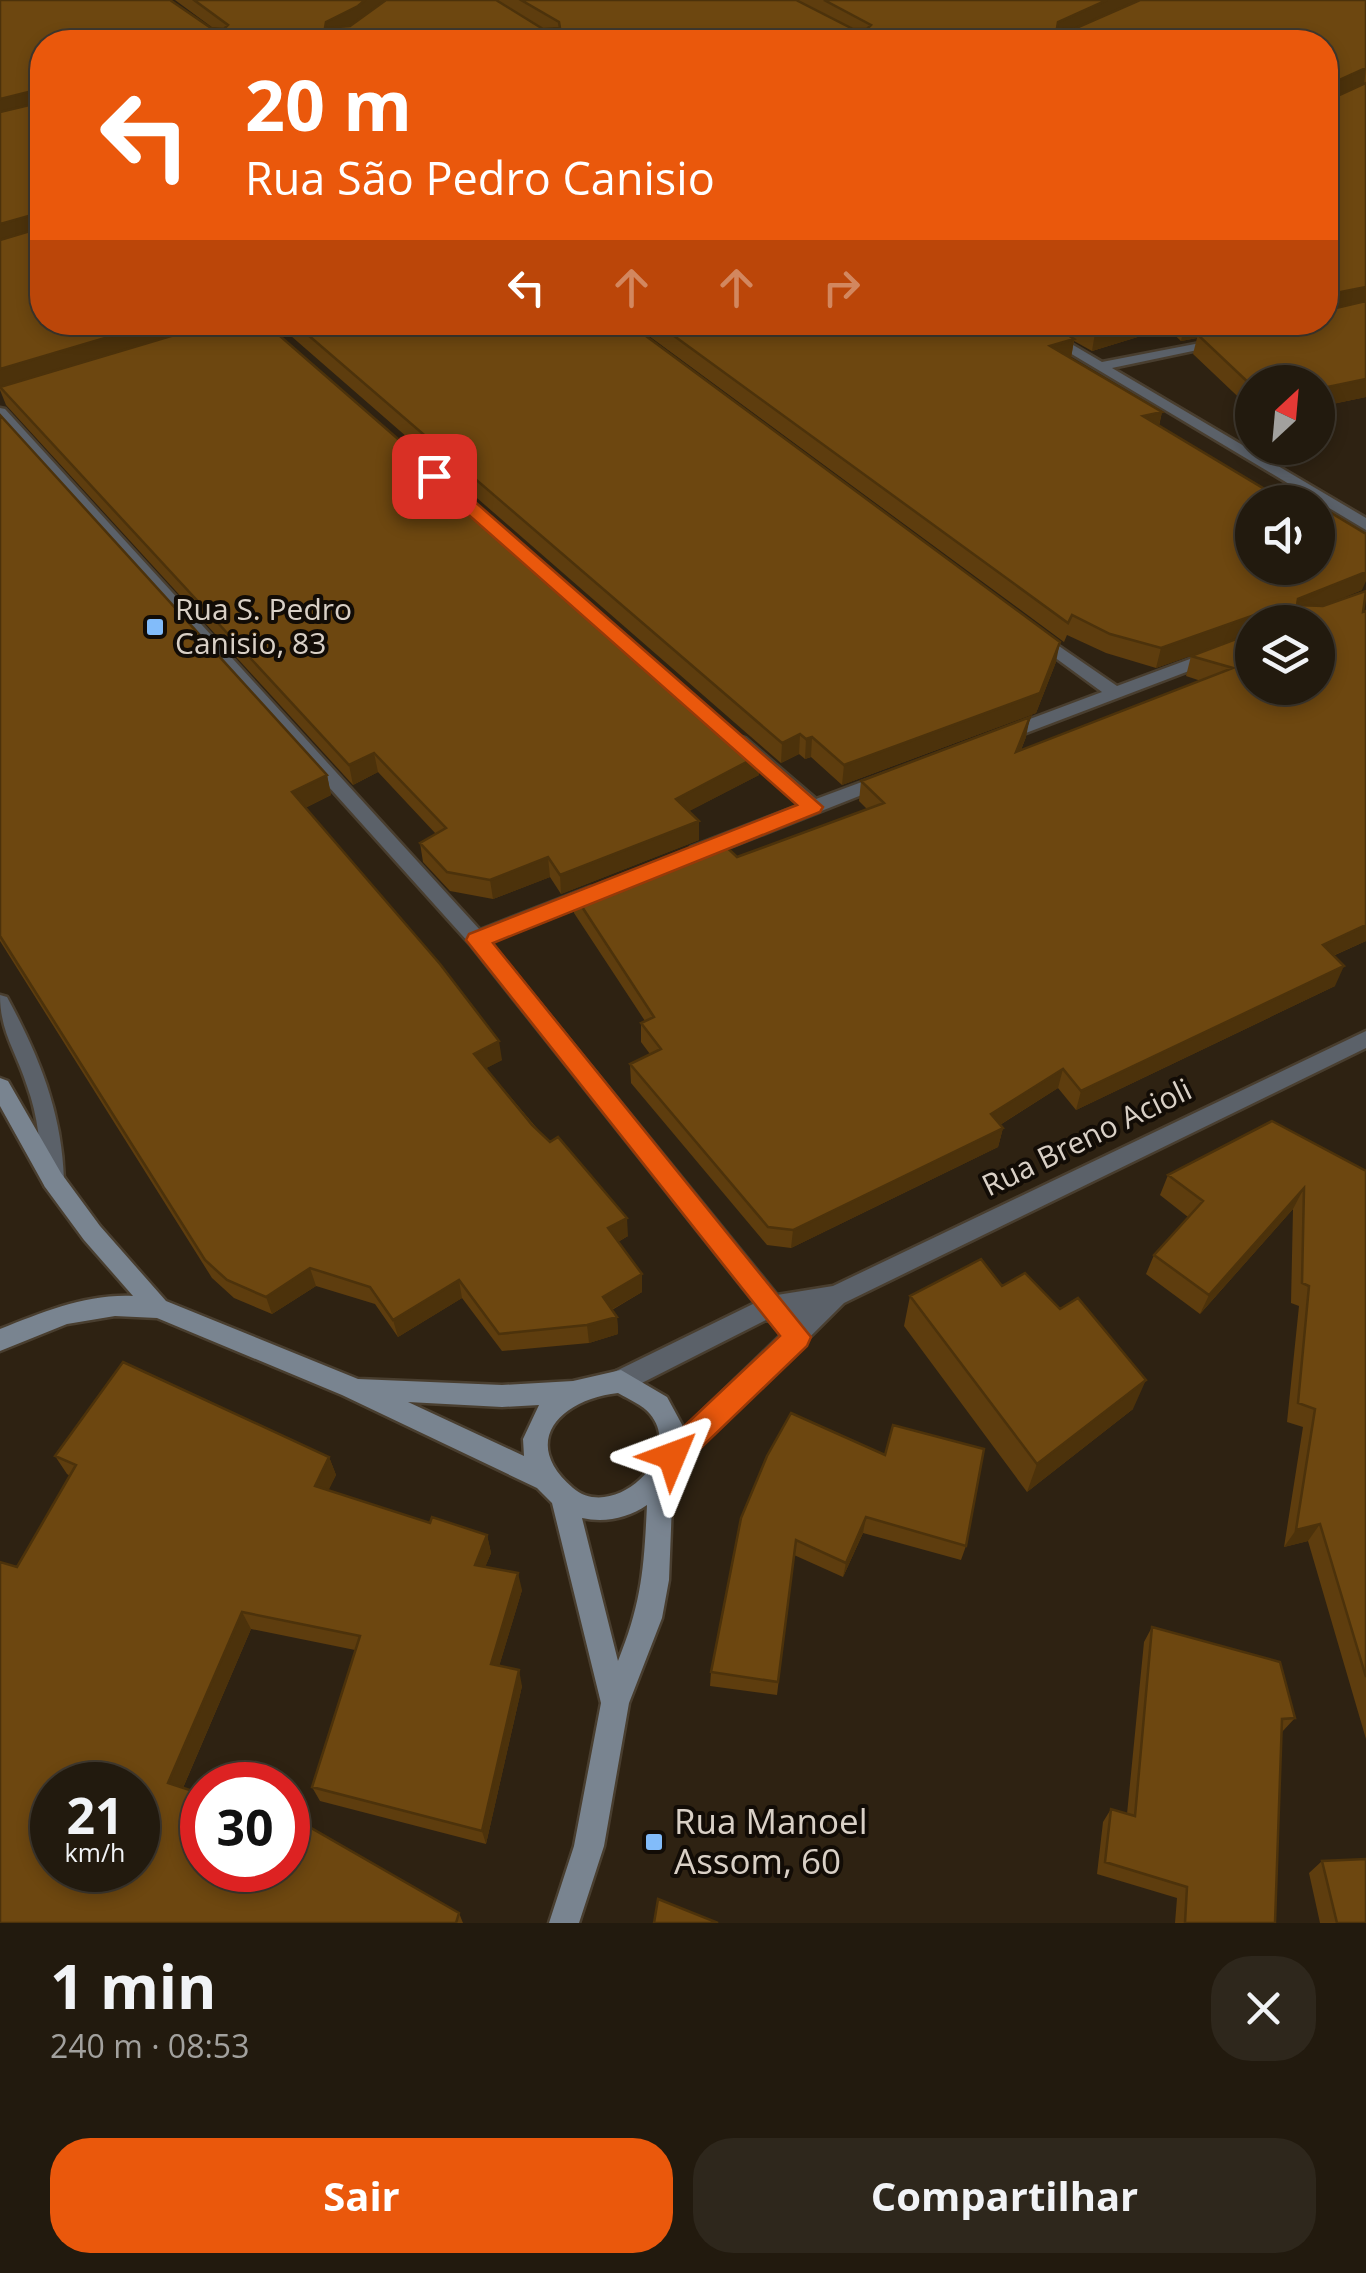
<!DOCTYPE html>
<html lang="pt">
<head>
<meta charset="utf-8">
<style>
	:root { --surface:#221a0e; --page:#2e271c; --text:#f1f3f6; --muted:#a2a19e; --line:#3f382e; --accent:#ea580c }
	body { margin:0; font-family:"Open Sans",sans-serif; background:var(--page); color:var(--text); height:100vh; display:flex; flex-direction:column; font-size:38px; white-space:nowrap }
	* { box-sizing:border-box; margin:0 }
	p { font-size:32px; color:var(--muted) }
	.icon { flex:none; width:55px; height:55px; fill:none; stroke:currentColor; stroke-width:2; stroke-linecap:round; stroke-linejoin:round }
	.map { position:relative; height:1923px; overflow:hidden }
	.drawer { display:flex; flex-direction:column; background:var(--surface); flex:1 }
	.drawer>* { flex:none }
	.guide { position:absolute; left:30px; top:30px; width:1308px; height:305px; border-radius:40px; box-shadow:0 5px 15px #0003,0 0 0 2px var(--line); background:#ea580c; color:#fff; overflow:hidden }
	.needle { width:65px; rotate:26deg }
	.controls { position:absolute; left:1235px; top:365px; display:grid; gap:20px }
	.controls a { display:grid; place-items:center; width:100px; height:100px; border-radius:50%; background:var(--surface); box-shadow:0 5px 15px #0003,0 0 0 2px var(--line); font-size:50px }
	.speed { position:absolute; left:30px; top:1762px; display:flex; gap:20px; font-size:50px; font-weight:700; text-align:center }
	.speed>* { display:grid; place-content:center; width:130px; height:130px; border-radius:50%; background:var(--surface); box-shadow:0 5px 15px #0003,0 0 0 2px var(--line); line-height:1 }
	.speed small { font-size:25px; font-weight:400 }
	.speed .limit { border:15px solid #d22; background:#fff; color:#111 }
	.pin { position:absolute; display:grid; place-items:center; width:85px; height:85px; color:#fff; margin:-42px; border-radius:20px; box-shadow:0 5px 15px #0006 }
	.me { position:absolute; width:110px; margin:-55px; rotate:46deg; stroke-linejoin:round; filter:drop-shadow(0 0 8px #0008) }
	.turn { display:flex; align-items:center; gap:35px; height:210px; padding:0 50px; font-size:45px }
	.turn .icon { width:130px; height:130px; stroke-width:2.5 }
	.turn b { display:block; font-size:70px; line-height:85px }
	.lanes { display:flex; align-items:center; height:95px; padding:0 50px; background:#0003; justify-content:center; gap:50px; direction:ltr }
	.lanes .off { opacity:.35 }
	.round { display:grid; place-items:center; flex:none; width:105px; height:105px; border-radius:40px; background:var(--page) }
	.head { display:flex; align-items:center; justify-content:space-between; height:170px; padding:0 50px }
	h1 { font-size:60px; font-weight:700; line-height:75px }
	.action { display:flex; gap:20px; margin-top:auto; padding:20px 50px }
	.action a { flex:1; height:115px; border-radius:40px; background:var(--accent); color:#fff; font-size:40px; font-weight:700; line-height:115px; text-align:center }
	.action a+a { background:var(--page); color:var(--text) }
	.map>svg:first-child { display:block }
	.lines { fill:none; stroke-linecap:round; stroke-linejoin:round }
	.street-casing { stroke:#493e2f; stroke-width:5 }
	.secondary-casing { stroke:#493e2f; stroke-width:5 }
	.street { fill:#5b6169; fill-rule:evenodd }
	.secondary { fill:#798490; fill-rule:evenodd }
	.wall { fill:#5e3d0e; fill-rule:evenodd }
	.shaded-wall { fill:#4c320b }
	.building { fill:#6d4710; stroke:#4c320b; stroke-width:2.5; fill-rule:evenodd }
	.route { fill:#ea580c; stroke:#983908; stroke-width:2.5 }
	.poi-dot { fill:#82bcfa; stroke:#120c06; stroke-width:4 }
	.labels { text-anchor:middle; stroke-width:8; stroke-linejoin:round; paint-order:stroke }
	.poi-label { font-size:30px; fill:#d9d0c6; stroke:#120c06; text-anchor:start }
	.street-label { font-size:30px; fill:#d9d0c6; stroke:#120c06 }
	.near-poi-label { font-size:35px; fill:#d9d0c6; stroke:#120c06; text-anchor:start }
</style>
</head>
<body>
<div class="map">
<svg width="1366" height="1923" viewBox="0 0 1366 1923">
	<rect width="100%" height="100%" fill="#2e2212"/>
	<g class="lines">
		<g class="street-casing">
			<path id="street" d="M1018 322H1034L1102 362 1226 338V344L1112 368 1366 518V530Z
				M0 408 5 409 480 930 590 887H604L607 892 604 897 490 942 777 1295 833 1286 1366 1031V1048L844 1303 681 1465 672 1469 663 1465 659 1457 663 1449 781 1335 768 1319 630 1389 621 1392 612 1389 609 1381 612 1373 755 1303 470 944 0 421Z
				M1037 631 1117 686 1252 636V647L1013 738H1001L998 734 1001 730 1102 692 1031 640V632Z
				M739 736 745 738 816 799 886 773 895 779 892 783 705 857H691L689 852 691 847 800 805 733 746 730 742Z
				M0 995 7 997C39 1056 62 1112 64 1180L61 1187 53 1189 45 1187 42 1180C41 1148 38 1116 27 1086 16 1051 0 1032 0 995Z"/>
		</g>
		<g class="secondary-casing">
			<path id="secondary" d="M0 1078 8 1081 61 1173 100 1226 166 1301 358 1379 502 1385 573 1381 621 1370 667 1397 686 1432 683 1460 673 1478 669 1580 662 1618 629 1703 604 1846 579 1923H549L574 1846 601 1703 552 1503 537 1488 342 1395 157 1318 115 1316 67 1324 0 1351V1329C44 1312 85 1294 133 1296L84 1240 45 1187 0 1106ZM618 1393C628 1399 643 1405 650 1414 686 1457 612 1522 573 1488 518 1441 562 1399 618 1393ZM408 1402 502 1407 539 1405 523 1439 524 1456ZM647 1505C644 1567 642 1602 618 1661L582 1518C605 1523 628 1518 647 1505Z"/>
		</g>
		<use href="#street" class="street"/>
		<use href="#secondary" class="secondary"/>
	</g>
	<path class="wall" d="M0 0 213 28 175 0H1366V397L1318 407V382H1252V410L1193 354 1197 338 1181 341 1167 328 1092 351 1074 341 1071 358 1162 412 1159 426 1362 590 1330 603 1363 612 1366 611V941L1333 956 1335 986 1076 1110 1058 1088 1000 1125 1003 1128 998 1147 791 1248 767 1245 631 1083 630 1064 650 1054 641 1042V1023L645 1021 574 913 573 893 737 857 867 809 859 801 861 781 1026 737 1021 750 1201 681 1186 676 1191 656 1246 636 1156 668 1106 653 1067 635 1064 642 630 322H1325V42L42 322 759 775 689 811 699 821V840L561 894 550 877 493 899 450 891 423 862 420 843 436 834 378 772 353 785 6 405 0 390ZM1252 622H1318L1252 688Z
		M275 322H627L1056 662 1036 713 842 785 811 757 805 759 799 754 781 763Z
		M0 415 327 775 331 795 305 808 502 1060 486 1068 628 1236 618 1242 642 1274V1292L612 1310 617 1317 618 1334 589 1343 502 1351 462 1298 398 1337 375 1304 316 1286 272 1314 234 1298 212 1278 0 941Z
		M1366 1171V1739L1308 1541 1284 1547 1303 1427 1287 1422 1299 1306 1291 1303 1293 1209 1200 1314 1146 1274 1154 1255 1188 1217 1160 1195 1168 1175Z
		M910 1296 1133 1409 1027 1492 904 1326Z
		M791 1413 966 1546 961 1560 863 1533 843 1577 794 1555 777 1695 710 1686 711 1672Z
		M55 1456 329 1457 336 1475 328 1490 430 1523 487 1535 491 1553 485 1567 522 1590 499 1666 522 1686 486 1844 320 1801 312 1787 355 1650 251 1629 183 1788 459 1913 463 1923H0L17 1567 70 1476 67 1474Z
		M1152 1627 1295 1718 1282 1732 1275 1923H1175L1177 1898 1097 1874 1103 1822 1111 1809 1127 1814 1144 1642Z
		M1322 1861 1366 1923H1320L1309 1873Z"/>
	<path class="shaded-wall" d="M365 0H387L360 23 328 39 325 28 326 22Z
		M1107 0H1141L1055 39 1058 22Z
		M1366 68 1364 84 1325 102 1328 85Z
		M36 90 41 107 0 118V99Z
		M36 214 41 232 0 244V224Z
		M1366 287V305L1325 312V306L1330 294Z
		M159 322H227L0 387V369Z
		M1128 322H1168L1167 328 1092 351 1095 333Z
		M1270 322 1198 335 1197 338 1181 341 1185 323Z
		M1074 339 1071 358 1050 346Z
		M1366 379V397L1318 407V389Z
		M1162 412 1157 432 1143 416Z
		M1366 572V581L1362 590 1292 619 1298 599Z
		M1260 613 1257 622H1252V634L1156 668 1161 648Z
		M1060 642 1056 662 1036 713 842 785 844 765Z
		M1030 717 1026 737 1012 772 1016 752Z
		M800 734 799 754 781 763 782 743Z
		M812 737 811 757 805 759 806 739Z
		M374 753 378 772 353 785 349 765Z
		M760 755 759 775 676 818V799Z
		M327 775 331 795 297 812 292 792Z
		M699 821V840L561 894 560 875Z
		M548 857 550 877 493 899 490 880Z
		M1366 925V941L1314 964 1323 945Z
		M1344 966 1335 986 1076 1110 1081 1091Z
		M499 1041 502 1060 477 1073 474 1054Z
		M1063 1069 1058 1088 987 1133 991 1114Z
		M1003 1128 998 1147 791 1248 793 1230Z
		M1304 1188 1293 1209 1200 1314 1209 1295Z
		M627 1218 628 1236 610 1246 608 1228Z
		M310 1268 316 1286 272 1314 266 1297Z
		M642 1274V1292L604 1314 603 1297Z
		M459 1280 462 1298 398 1337 393 1320Z
		M617 1317 618 1334 589 1343 587 1325Z
		M1146 1380 1133 1409 1027 1492 1037 1464Z
		M329 1457 336 1475 322 1504 315 1486Z
		M866 1517 863 1533 843 1577 846 1563Z
		M1320 1524 1308 1541 1284 1547 1296 1530Z
		M487 1535 491 1553 479 1582 475 1565Z
		M518 1573 522 1590 495 1680 491 1664Z
		M242 1612 251 1629 179 1797 168 1783Z
		M519 1670 522 1686 486 1844 482 1831Z"/>
	<path class="building" d="M0 0H170L211 28 224 29 228 25 194 0H365L358 6 326 22 325 28 350 26 386 0H496L543 29 560 28 559 22 521 0H796L853 29H867L871 25 824 0H1107L1058 22 1057 28 1074 29 1140 0H1366V68L1328 85 1327 98 1331 99 1366 83V287L1330 294 1327 300H1325V42H42V322H159L0 369V240L40 228V218L36 214 0 224V112L38 103 41 94 36 90 0 99Z
		M1366 301V379L1318 389V382H1252V386L1198 335 1252 322H1325V307L1332 309Z
		M218 322H264L760 755 676 799 699 821 560 875 548 857 490 880 447 872 420 843 446 828 374 753 349 765 0 387Z
		M293 322H627L1060 642 1040 693 844 765 812 737 806 739 800 734 782 743Z
		M655 322H1048L1074 339 1050 346 1162 412 1143 416 1286 502H1252V568H1318V505L1366 534V572L1298 599 1297 605 1323 606 1366 591 1363 612 1366 611V925L1323 945 1344 966 1081 1091 1063 1069 991 1114 1003 1128 793 1230 768 1227 630 1064 661 1049 641 1023 654 1017 573 893 716 837 737 857 884 803 861 781 1030 717 1016 752 1233 668 1191 656 1252 633V688H1318V622H1260V613L1161 648 1110 634 1072 615 1068 623Z
		M1078 322H1128L1095 333Z
		M0 415 327 775 292 792 440 964 499 1041 474 1054 532 1125 550 1142 558 1137 627 1218 608 1228 642 1274 603 1297 617 1317 587 1325 499 1334 459 1280 393 1320 370 1287 310 1268 266 1297 227 1280 205 1260 0 936Z
		M1272 1121 1366 1171V1677L1320 1524 1296 1530 1315 1409 1298 1403 1309 1286 1302 1283 1304 1188 1209 1295 1154 1255 1203 1201 1168 1175Z
		M981 1259 1002 1286 1025 1273 1060 1309 1078 1298 1146 1380 1037 1464 910 1296Z
		M123 1362 329 1457 315 1486 430 1523 432 1517 487 1535 475 1565 518 1573 491 1664 519 1670 482 1831 312 1787 360 1636 242 1612 168 1783 202 1794V1870H288V1821L311 1828 459 1913 456 1923H0V1562L17 1567 76 1465 55 1456ZM52 1785H138V1870H52Z
		M791 1413 885 1455 893 1425 984 1449 966 1546 866 1517 846 1563 796 1540 778 1682 711 1672 741 1518 767 1456Z
		M1152 1627 1280 1662 1295 1718 1282 1719 1275 1923H1185L1187 1887 1105 1862 1111 1809 1135 1816Z
		M1366 1859V1923H1337L1322 1861Z
		M658 1899 718 1923H654Z"/>
	<path class="route" d="M428 472H441L823 807 820 812 493 943 811 1337 807 1346 682 1466 672 1470 662 1466 658 1456 662 1447 780 1336 466 940 469 934 797 805 428 479Z"/>
	<g class="poi-dot">
		<rect x="145" y="617" width="20" height="20" rx="5"/>
		<rect x="644" y="1832" width="20" height="20" rx="5"/>
	</g>
	<g class="labels">
		<g class="poi-label">
			<text x="175" y="620">Rua S. Pedro<tspan x="175" dy="34">Canisio, 83</tspan></text>
		</g>
		<g class="street-label">
			<text transform="translate(1087 1138) rotate(-26)" y="10">Rua Breno Acioli</text>
		</g>
		<g class="near-poi-label">
			<text x="674" y="1834">Rua Manoel<tspan x="674" dy="40">Assom, 60</tspan></text>
		</g>
	</g>
</svg>
<div class="controls">
<a><svg class="needle" viewBox="-14 -14 28 28"><path d="M0-13l5 13h-10z" fill="#e53935"/><path d="M0 13l5-13h-10z" fill="#a2a19e"/></svg></a>
<a><svg class="icon" aria-label="sound" viewBox="0 0 24 24"><path d="M4 9h4l5-4v14l-5-4H4zM17 9q2 3 0 6"/></svg></a>
<a><svg class="icon" aria-label="layers" viewBox="0 0 24 24"><path d="M12 4l9 5-9 5-9-5zM3 14l9 5 9-5"/></svg></a>
</div>
<div class="speed"><div>21<small>km/h</small></div><div class="limit">30</div></div>
<div class="pin" style="left:434px;top:476px;background:#d93025"><svg class="icon" aria-label="arrive" viewBox="0 0 24 24"><path d="M6 21V4h12l-3 4 3 4H6"/></svg></div>
<svg class="me" style="left:672px;top:1456px" viewBox="-20 -20 40 40"><path d="M0-17L14 15 0 8-14 15z" fill="#ea580c" stroke="#fff" stroke-width="4"/></svg>
<div class="guide">
<div class="turn"><svg class="icon" aria-label="left" viewBox="0 0 24 24"><path d="M17 20v-9H6M10 6l-5 5 5 5"/></svg><div><b>20 m</b>Rua São Pedro Canisio</div></div>
<div class="lanes"><svg class="icon" aria-label="left" viewBox="0 0 24 24"><path d="M17 20v-9H6M10 6l-5 5 5 5"/></svg><svg class="icon off" aria-label="ahead" viewBox="0 0 24 24"><path d="M12 20V5M6 11l6-6 6 6"/></svg><svg class="icon off" aria-label="ahead" viewBox="0 0 24 24"><path d="M12 20V5M6 11l6-6 6 6"/></svg><svg class="icon off" aria-label="right" viewBox="0 0 24 24"><path d="M7 20v-9h11M14 6l5 5-5 5"/></svg></div>
</div>
</div>
<section class="drawer">
<div class="head"><div><h1>1 min</h1><p>240 m · 08:53</p></div><a class="round"><svg class="icon" aria-label="close" viewBox="0 0 24 24"><path d="M6 6l12 12M18 6L6 18"/></svg></a></div>
<div class="action"><a>Sair</a><a>Compartilhar</a></div>
</section>
</body>
</html>
